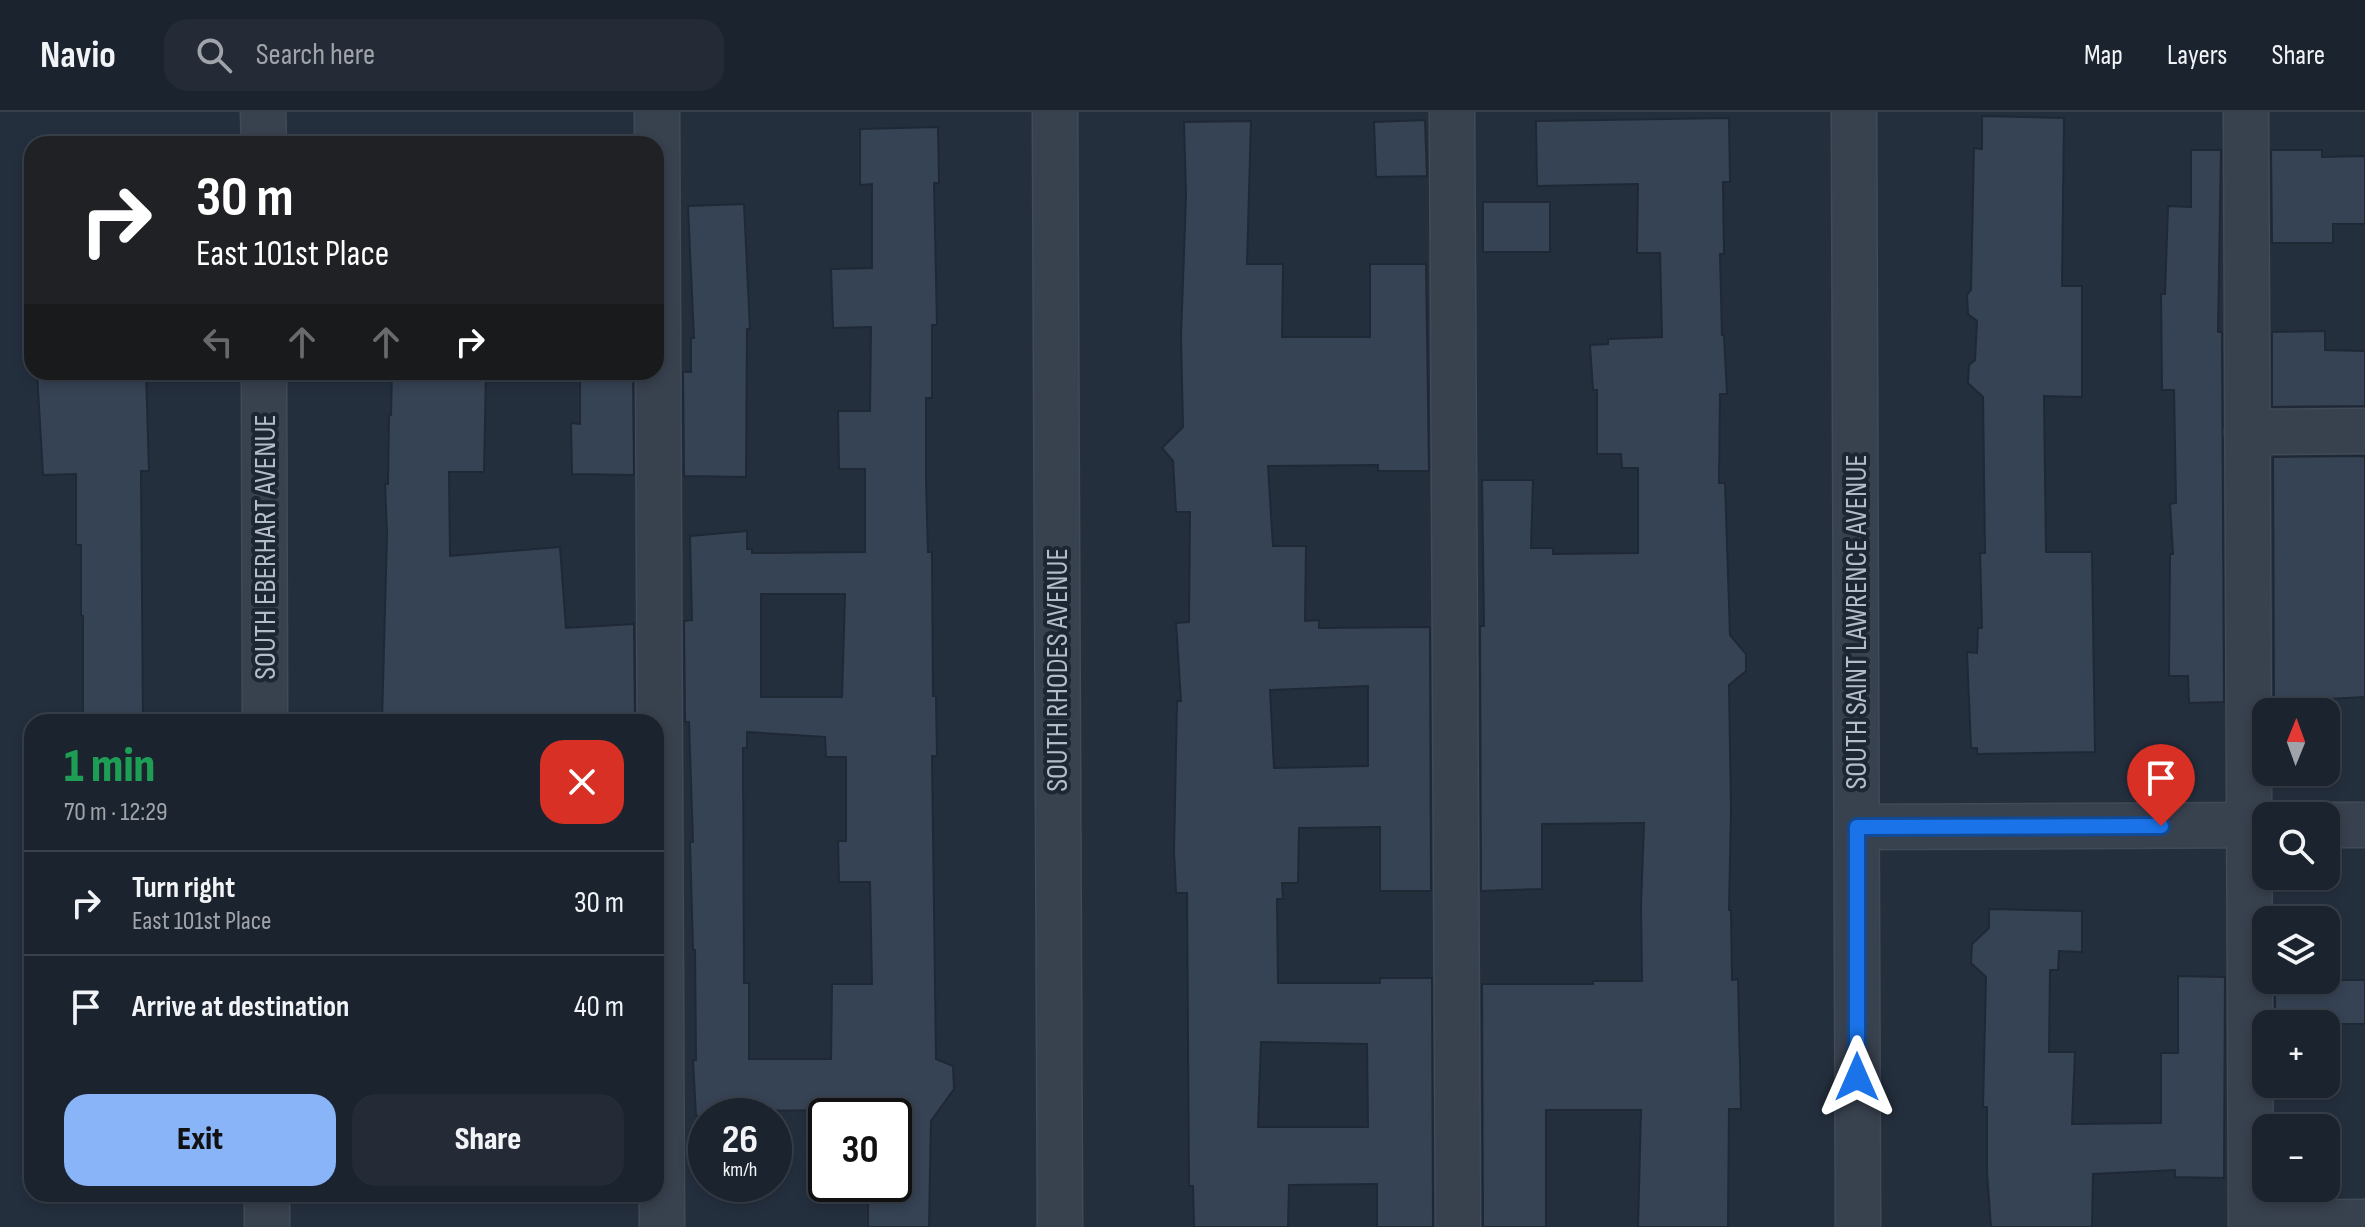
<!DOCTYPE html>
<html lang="en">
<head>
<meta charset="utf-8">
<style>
	:root { --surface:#1b232e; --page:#242b36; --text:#f1f3f6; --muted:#a0a4aa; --line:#39404a; --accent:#8ab4f8 }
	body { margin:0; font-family:"Sofia Sans Condensed",sans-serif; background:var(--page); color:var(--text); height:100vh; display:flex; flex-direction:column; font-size:30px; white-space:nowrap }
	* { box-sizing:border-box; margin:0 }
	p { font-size:26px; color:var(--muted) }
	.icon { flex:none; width:44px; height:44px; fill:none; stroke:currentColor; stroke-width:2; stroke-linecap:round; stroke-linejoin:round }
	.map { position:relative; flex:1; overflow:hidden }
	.drawer { position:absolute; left:24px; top:602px; width:640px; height:488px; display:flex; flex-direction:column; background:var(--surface); border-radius:24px; box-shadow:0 4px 12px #0003,0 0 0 2px var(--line) }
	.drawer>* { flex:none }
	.hud { position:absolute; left:24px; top:24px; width:640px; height:244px; border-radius:24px; box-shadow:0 4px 12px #0003,0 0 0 2px var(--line); background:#202124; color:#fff; overflow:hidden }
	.needle { width:52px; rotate:1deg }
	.buttons { position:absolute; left:2252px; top:586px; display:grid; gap:16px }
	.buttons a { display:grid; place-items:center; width:88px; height:88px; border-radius:16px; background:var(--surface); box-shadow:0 4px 12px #0003,0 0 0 2px var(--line); font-size:40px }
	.speed { position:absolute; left:688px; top:986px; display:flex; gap:16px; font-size:40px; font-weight:700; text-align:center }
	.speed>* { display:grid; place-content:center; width:104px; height:104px; border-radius:50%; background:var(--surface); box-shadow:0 4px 12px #0003,0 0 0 2px var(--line); line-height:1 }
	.speed small { font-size:20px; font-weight:400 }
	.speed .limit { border:4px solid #111; border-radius:12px; background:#fff; color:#111 }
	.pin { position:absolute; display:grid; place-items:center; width:68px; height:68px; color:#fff; margin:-82px -34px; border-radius:50% 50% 50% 0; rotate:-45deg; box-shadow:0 0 8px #0007 }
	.pin .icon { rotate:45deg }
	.me { position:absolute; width:88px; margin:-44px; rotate:0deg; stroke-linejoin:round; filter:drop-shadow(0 0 6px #0008) }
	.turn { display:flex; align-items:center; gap:28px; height:168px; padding:0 40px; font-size:36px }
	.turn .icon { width:104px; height:104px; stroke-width:2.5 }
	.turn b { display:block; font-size:56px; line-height:68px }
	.lanes { display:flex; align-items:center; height:76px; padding:0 40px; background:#0003; justify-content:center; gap:40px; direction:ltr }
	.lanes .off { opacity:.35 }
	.round { display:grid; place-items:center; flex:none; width:84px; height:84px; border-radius:24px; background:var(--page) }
	.head { display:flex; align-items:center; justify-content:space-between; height:136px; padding:0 40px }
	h1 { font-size:48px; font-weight:800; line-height:60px; color:#1e9e55 }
	.cta { display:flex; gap:16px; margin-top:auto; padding:16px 40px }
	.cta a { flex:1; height:92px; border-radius:24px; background:var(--accent); color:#111; font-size:32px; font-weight:800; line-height:92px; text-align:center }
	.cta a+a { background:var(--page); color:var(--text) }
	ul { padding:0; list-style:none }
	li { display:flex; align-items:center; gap:24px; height:104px; padding:0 40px; border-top:2px solid var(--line) }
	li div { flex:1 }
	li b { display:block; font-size:30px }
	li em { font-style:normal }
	header { display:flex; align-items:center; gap:48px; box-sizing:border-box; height:112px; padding:0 40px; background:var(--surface); border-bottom:2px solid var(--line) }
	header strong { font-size:38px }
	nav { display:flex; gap:44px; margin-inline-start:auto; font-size:28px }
	.search { width:560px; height:72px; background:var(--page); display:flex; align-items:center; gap:20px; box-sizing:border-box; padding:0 28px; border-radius:24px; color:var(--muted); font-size:30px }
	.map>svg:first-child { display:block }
	.building { fill:#364354; stroke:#1f2835; stroke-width:2; fill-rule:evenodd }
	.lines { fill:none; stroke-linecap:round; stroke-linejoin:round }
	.minor-casing { stroke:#414a57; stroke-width:47 }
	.minor { stroke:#38414e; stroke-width:44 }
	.route-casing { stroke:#114b97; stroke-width:20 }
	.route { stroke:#1a73e8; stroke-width:14 }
	.labels { text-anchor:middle; stroke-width:8; stroke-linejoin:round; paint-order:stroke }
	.street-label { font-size:30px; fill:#b4bcc9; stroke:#1d2633 }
</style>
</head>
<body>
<header>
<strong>Navio</strong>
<div class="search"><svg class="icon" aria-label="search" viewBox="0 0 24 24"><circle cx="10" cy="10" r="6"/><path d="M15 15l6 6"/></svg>Search here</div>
<nav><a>Map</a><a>Layers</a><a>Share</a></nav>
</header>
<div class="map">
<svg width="2365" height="1115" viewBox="0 0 2365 1115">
	<rect width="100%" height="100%" fill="#242f3e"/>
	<path class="building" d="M1982 4 2064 6 2062 174H2082V285L2044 284 2046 440H2092L2095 640 1977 642V636H1971L1967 540 1977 541 1978 516H1982L1980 441H1985L1983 285 1968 271 1969 253 1975 248 1977 209 1968 202 1967 183 1971 178 1974 36 1982 37Z
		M1729 6 1730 70H1723L1724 142H1720L1722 223H1724L1727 282H1720L1719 371H1725L1730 523 1746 542V559L1729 573 1731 698 1729 798H1731L1732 868 1738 867 1741 997H1729L1728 1115H1638L1641 998H1546V1115H1483L1482 872H1593V869H1642L1641 794 1644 711 1542 712V777L1481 779 1480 514H1484L1482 368H1533L1531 436H1553V442L1638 441V356H1622L1621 342H1597V278H1593L1590 233 1608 232V227L1662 225 1660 141H1637L1638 72 1537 74 1536 9Z
		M1425 8 1427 64 1376 65 1374 10Z
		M1251 9 1247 152H1283L1282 225H1370V152H1426L1429 359H1378V353L1268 354 1273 434H1306L1305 509 1319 508V516L1430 515 1431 779H1380V715L1299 716 1298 771H1282L1283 787H1277L1278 871H1380V866H1432L1433 1115H1377V1072L1289 1073 1288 1115H1194L1193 1074H1189L1187 781H1176L1174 739 1177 589H1181L1176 511 1189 510 1190 400H1176L1173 349 1162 336 1183 315 1181 225 1186 84 1184 10ZM1368 574V654L1274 656 1270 578ZM1261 930 1367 932 1368 1015H1258Z
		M938 15 939 71H934L937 213H932V286H926V369L928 440H932L933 584H936L937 644H932L936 947 953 954 954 977 931 1009 929 1115H868V1072H894V1004H869V998L743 999V1004H696L693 948H696L695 838H693L690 730H693L689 610H685L684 509 692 508 690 424 747 419V437H752V441L865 440V357H839L838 299H870L871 215 833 216 831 157 872 156V72L860 73V17ZM761 482H845L842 585H761ZM747 620 825 625 826 645H846V729H838L839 770H870L872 872H832L831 947H749V871H744L743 636H747Z
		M2191 38H2221L2218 220H2222L2224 590 2189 591 2188 564H2169L2170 442H2173L2170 392 2176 391 2174 278H2162L2161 182H2165L2168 94 2191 95Z
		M2271 38H2322V45L2365 44V112H2333V131H2272Z
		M1483 90H1550V140H1483Z
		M744 92 750 217H747L746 365 684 364 683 260H691V226H694L688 94Z
		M2325 219V238L2365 239V294L2272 295V220Z
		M37 260H146L149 359H141L143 610H83V504H81V433H76V362L43 363Z
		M392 260H486L484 360H449L450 444 560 435 566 516 634 512 635 610H382L387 422 385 372H388L389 303H391Z
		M580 260H633L634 363 572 362 571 311 580 312Z
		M2365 344V585L2274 590 2273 345Z
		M1989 797 2082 799V840L2059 839 2058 858H2050L2049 940H2075L2072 1012 2161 1011V941H2178V864L2225 865 2224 1066 2175 1065V1058L2093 1062 2092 1115H1991L1987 1061V995H1983L1986 865 1971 851 1972 832 1989 816Z
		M2275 868H2365V912H2275Z"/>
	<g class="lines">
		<g class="minor-casing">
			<path id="minor" d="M263 0 264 32
				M657 0 662 1115
				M1055 0 1060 1115
				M1452 0 1458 1115
				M1854 0 1858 1115
				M2246 0 2251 1115
				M264 260 265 610
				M2247 320 2365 319
				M2326 713H2365
				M1857 715 2266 713
				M267 1082V1115
				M2251 1111 2365 1110"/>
		</g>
		<use href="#minor" class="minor"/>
	</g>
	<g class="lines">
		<g class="route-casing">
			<path id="route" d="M1857 965V715L2161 714"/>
		</g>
		<use href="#route" class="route"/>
	</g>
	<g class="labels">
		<g class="street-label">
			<text transform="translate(265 435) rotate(-90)" y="10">SOUTH EBERHART AVENUE</text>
			<text transform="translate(1856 510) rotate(-90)" y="10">SOUTH SAINT LAWRENCE AVENUE</text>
			<text transform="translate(1057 558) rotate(-90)" y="10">SOUTH RHODES AVENUE</text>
		</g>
	</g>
</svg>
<div class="buttons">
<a><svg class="needle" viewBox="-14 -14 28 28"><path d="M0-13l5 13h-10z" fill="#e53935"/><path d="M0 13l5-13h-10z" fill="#a0a4aa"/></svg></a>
<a><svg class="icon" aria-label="search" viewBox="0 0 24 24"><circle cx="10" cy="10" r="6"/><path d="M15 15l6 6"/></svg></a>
<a><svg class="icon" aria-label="layers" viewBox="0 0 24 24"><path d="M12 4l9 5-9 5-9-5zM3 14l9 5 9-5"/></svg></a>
<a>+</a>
<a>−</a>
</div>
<div class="speed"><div>26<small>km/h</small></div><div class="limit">30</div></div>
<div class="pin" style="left:2161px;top:714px;background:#d93025"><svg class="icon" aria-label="arrive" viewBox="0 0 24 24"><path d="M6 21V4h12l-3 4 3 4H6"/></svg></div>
<svg class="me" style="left:1857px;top:965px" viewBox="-20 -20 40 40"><path d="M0-17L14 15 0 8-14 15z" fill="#1a73e8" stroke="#fff" stroke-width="4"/></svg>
<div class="hud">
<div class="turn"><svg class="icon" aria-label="right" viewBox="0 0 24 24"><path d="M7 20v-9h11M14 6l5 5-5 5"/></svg><div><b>30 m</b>East 101st Place</div></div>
<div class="lanes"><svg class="icon off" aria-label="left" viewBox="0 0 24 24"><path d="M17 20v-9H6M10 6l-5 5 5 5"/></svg><svg class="icon off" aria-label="ahead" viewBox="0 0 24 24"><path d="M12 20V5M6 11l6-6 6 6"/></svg><svg class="icon off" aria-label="ahead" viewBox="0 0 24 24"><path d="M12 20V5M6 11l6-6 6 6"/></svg><svg class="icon" aria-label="right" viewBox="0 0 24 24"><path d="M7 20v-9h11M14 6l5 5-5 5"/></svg></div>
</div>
<section class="drawer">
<div class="head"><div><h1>1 min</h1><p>70 m · 12:29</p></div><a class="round" style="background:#d93025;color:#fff"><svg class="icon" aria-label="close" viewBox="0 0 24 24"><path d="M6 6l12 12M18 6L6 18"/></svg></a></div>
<ul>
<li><svg class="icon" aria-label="right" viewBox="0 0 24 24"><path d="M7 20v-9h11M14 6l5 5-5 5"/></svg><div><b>Turn right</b><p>East 101st Place</p></div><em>30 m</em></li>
<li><svg class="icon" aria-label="arrive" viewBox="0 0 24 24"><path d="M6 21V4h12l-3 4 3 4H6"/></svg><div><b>Arrive at destination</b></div><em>40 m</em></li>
</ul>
<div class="cta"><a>Exit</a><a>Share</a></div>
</section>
</div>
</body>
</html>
